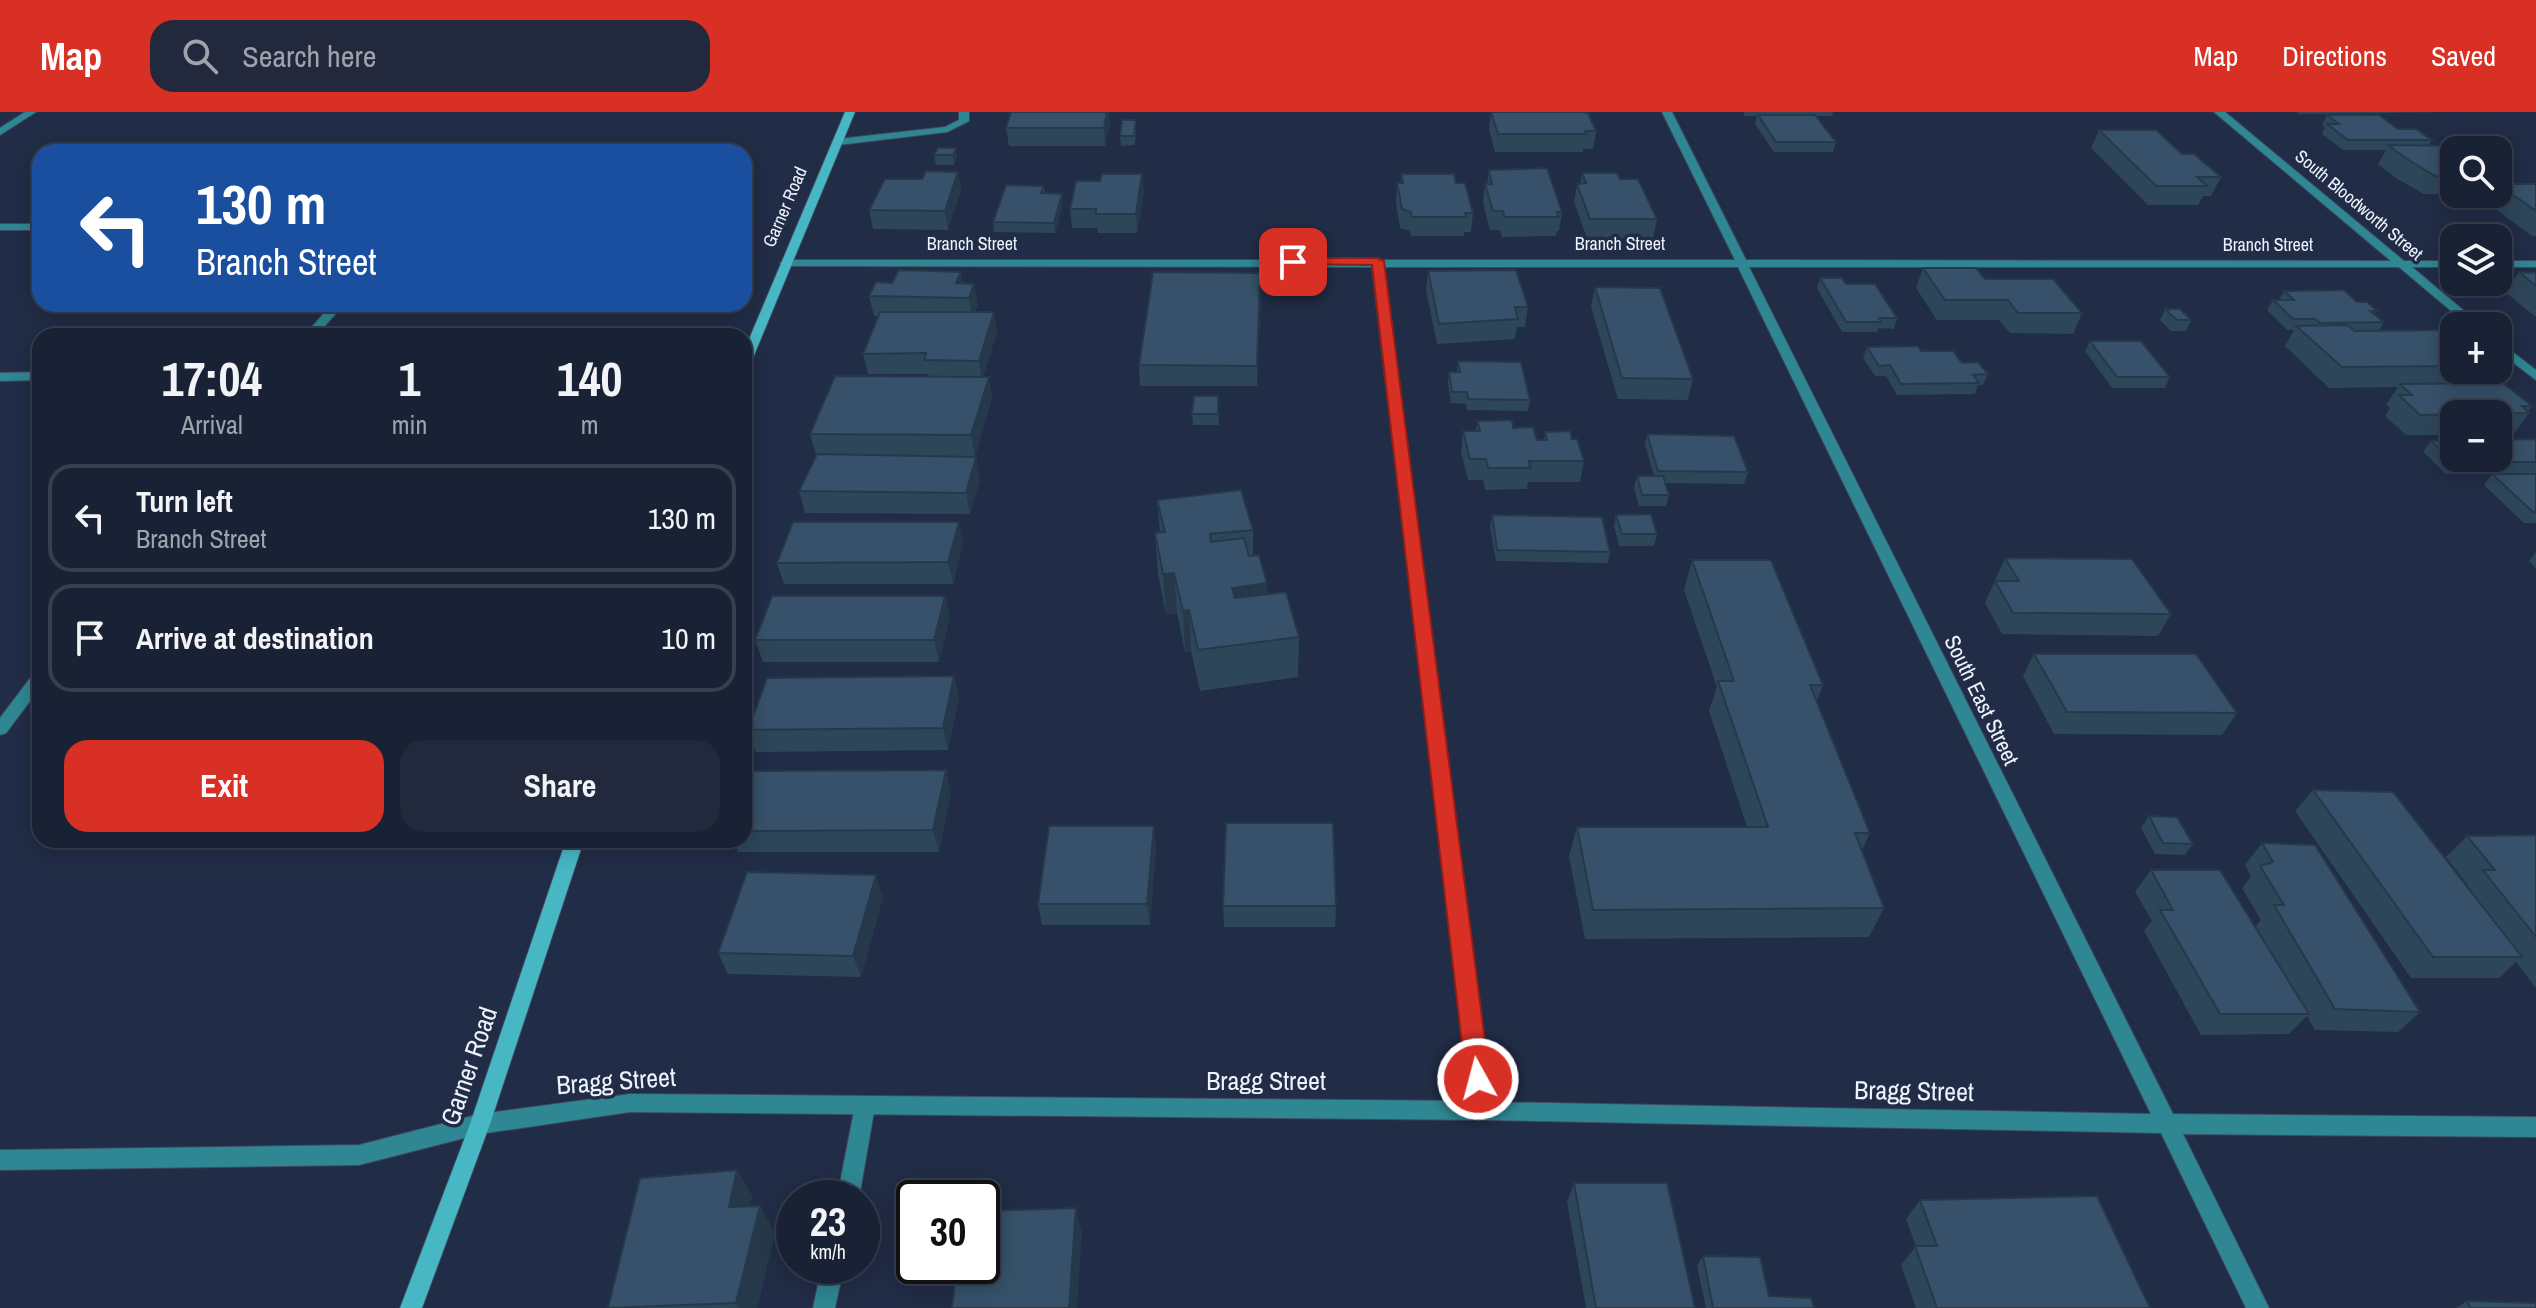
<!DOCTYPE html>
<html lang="en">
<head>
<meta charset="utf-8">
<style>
	:root { --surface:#192134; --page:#22293c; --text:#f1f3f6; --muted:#9fa3ac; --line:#373e4f; --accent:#d93025 }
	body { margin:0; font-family:"Archivo Narrow",sans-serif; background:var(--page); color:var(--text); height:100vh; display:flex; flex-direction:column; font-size:30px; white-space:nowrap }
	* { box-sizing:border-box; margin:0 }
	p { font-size:26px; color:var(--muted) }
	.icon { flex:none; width:44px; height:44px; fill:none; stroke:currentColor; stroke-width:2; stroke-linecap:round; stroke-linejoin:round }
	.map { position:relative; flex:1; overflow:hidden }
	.details { position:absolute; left:32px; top:216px; width:720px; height:520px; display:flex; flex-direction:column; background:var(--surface); border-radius:24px; box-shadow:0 4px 20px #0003,0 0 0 2px var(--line) }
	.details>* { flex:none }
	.top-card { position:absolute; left:32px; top:32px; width:720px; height:168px; border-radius:24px; box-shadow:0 4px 20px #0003,0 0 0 2px var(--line); background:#1a4fa0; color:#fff; overflow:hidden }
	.buttons { position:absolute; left:2440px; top:24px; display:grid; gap:16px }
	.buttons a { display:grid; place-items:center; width:72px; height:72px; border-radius:16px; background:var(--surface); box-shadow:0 4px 20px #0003,0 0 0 2px var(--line); font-size:40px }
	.speed { position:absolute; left:776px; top:1068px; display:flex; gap:16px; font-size:40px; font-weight:700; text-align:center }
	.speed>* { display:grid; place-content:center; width:104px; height:104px; border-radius:50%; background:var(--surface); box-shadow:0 4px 20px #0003,0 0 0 2px var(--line); line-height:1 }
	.speed small { font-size:20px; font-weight:400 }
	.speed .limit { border:4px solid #111; border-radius:12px; background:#fff; color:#111 }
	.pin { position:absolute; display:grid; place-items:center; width:68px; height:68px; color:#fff; margin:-34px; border-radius:16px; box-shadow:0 4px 12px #0006 }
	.me { position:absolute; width:88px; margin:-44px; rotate:353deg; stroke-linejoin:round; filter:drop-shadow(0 0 6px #0008) }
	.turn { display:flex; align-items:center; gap:28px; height:168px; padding:0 32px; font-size:36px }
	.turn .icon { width:104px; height:104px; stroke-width:2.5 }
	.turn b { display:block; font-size:56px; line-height:68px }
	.eta { display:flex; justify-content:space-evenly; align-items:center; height:136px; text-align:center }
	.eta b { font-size:48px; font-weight:700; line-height:56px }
	.cta { display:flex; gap:16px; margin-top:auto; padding:16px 32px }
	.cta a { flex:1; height:92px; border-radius:24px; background:var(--accent); color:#fff; font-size:32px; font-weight:700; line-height:92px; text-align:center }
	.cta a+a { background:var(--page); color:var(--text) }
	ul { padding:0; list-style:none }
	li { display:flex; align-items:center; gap:24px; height:108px; margin:0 16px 12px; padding:0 16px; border:4px solid var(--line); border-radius:24px }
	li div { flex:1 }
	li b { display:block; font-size:30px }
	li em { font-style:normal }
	header { display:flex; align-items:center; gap:48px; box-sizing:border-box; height:112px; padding:0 40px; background:var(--accent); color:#fff }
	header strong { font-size:38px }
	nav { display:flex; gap:44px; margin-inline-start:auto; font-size:28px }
	.search { width:560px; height:72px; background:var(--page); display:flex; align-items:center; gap:20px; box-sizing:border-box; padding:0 28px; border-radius:24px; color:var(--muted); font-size:30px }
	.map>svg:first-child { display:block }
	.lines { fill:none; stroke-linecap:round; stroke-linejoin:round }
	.lane-casing { stroke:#3e485f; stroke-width:2 }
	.street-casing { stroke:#3e485f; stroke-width:2 }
	.secondary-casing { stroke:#3e485f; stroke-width:2 }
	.lane { fill:#2e8792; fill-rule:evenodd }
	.street { fill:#2e8792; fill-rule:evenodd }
	.secondary { fill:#47b7c4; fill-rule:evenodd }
	.wall { fill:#2e465a }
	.shaded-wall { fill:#26394a }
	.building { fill:#365169; stroke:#26394a; stroke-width:2 }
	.route { fill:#d93025; stroke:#8d1f18; stroke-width:2 }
	.labels { text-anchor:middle; stroke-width:7; stroke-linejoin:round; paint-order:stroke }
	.far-street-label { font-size:18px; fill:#edf2fc; stroke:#212c46 }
	.street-label { font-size:22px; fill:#edf2fc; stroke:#212c46 }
	.near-street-label { font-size:26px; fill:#edf2fc; stroke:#212c46 }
</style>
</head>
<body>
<header>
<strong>Map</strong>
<div class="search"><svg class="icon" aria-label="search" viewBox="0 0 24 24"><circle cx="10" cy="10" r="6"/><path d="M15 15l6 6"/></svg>Search here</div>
<nav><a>Map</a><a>Directions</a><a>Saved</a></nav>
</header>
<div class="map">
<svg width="2536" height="1196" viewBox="0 0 2536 1196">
	<rect width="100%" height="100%" fill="#212c46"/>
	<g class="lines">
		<g class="lane-casing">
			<path id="lane" d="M959 0H969V9L947 20 838 33 833 30 838 27 945 15 959 8Z
				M865 985 872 987 875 994 859 1086H837L855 994 858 987Z
				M822 1154H844L835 1196H813Z"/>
		</g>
		<g class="street-casing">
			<path id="street" d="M25 0H36L0 23V16Z
				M1662 0H1672L1746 148 2391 149 2214 0H2225L2404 149H2454V155H2412L2482 214H2469L2399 155H1749L2173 1002 2536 1005V1025L2183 1022 2269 1196H2246L2161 1021 1482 1008 630 1000 480 1022 359 1053 0 1058V1038L359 1033 480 1002 630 982 1471 989 1372 155 785 154 780 151 785 148H1372L1377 146 1382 148H1735ZM1383 155H1738L2151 1002 1491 990Z
				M0 112H40V118H0Z
				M2498 149H2536V155H2498Z
				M332 192H344L316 224H304Z
				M2498 229 2536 258V268L2498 239Z
				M40 260V268L0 269V261Z
				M40 560V576L6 621 0 623V606L34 561Z"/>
		</g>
		<g class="secondary-casing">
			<path id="secondary" d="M845 0H855L750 253 744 257V239Z
				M566 728H584L490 1012 422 1196H400L470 1012Z"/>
		</g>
		<use href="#lane" class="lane"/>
		<use href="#street" class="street"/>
		<use href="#secondary" class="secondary"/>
	</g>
	<path class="wall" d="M1491 0H1587L1596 19 1593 37H1583V40H1495L1489 17Z
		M1743 0H1833L1832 4H1816L1836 30 1833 40H1774L1755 12 1757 4H1745Z
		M2296 0H2454L2299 2Z
		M2327 3 2398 17 2432 28 2429 33 2454 38V82H2498V58L2508 64 2503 72H2536V124H2532L2486 90 2491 83 2424 82 2396 66 2378 52 2386 38H2343L2322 22 2325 15 2322 13Z
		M1110 12 1105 34H1009L1006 16Z
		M1136 17 1135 33 1121 34 1120 24Z
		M2099 18 2182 42 2221 65 2211 84H2203L2198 93H2148L2091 36Z
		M938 36 957 45 954 53H936L934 43Z
		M1489 58 1562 100 1559 119H1557L1556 124 1502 125 1500 118H1490L1483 91 1485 72H1487Z
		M958 60 961 78 948 118 873 117 869 98 922 67Z
		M1582 61 1620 67 1657 107 1653 126H1587L1574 90 1577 72H1580Z
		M1142 62 1144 80 1137 121H1098L1097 116H1072L1070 97 1100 69Z
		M1401 62 1456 71 1473 101 1471 120H1464V124H1411L1410 119 1400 116 1396 90 1397 71H1401Z
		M1044 74 1045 82 1063 92 1055 121 994 120 993 110Z
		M1923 156 1985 167 2082 201 2073 222 2010 221 1999 208H1937L1916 176Z
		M1428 159 1528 195 1525 215H1517L1515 227 1437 232 1426 178Z
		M2519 160 2536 161V205L2505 180Z
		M1820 166 1846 172 1897 206 1894 217 1879 216 1877 220H1842L1817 176Z
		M892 171 963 172 978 192 975 200 997 220 983 265 992 286 975 344H895L980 367 970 402 805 401 799 379 816 343 810 322 928 265 927 262H868L863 242 879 204H874L869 184Z
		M1595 175 1693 267 1688 288 1618 287 1591 195Z
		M2284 179 2357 190 2377 199 2374 202 2384 210 2379 219 2454 225V258H2485L2476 271 2532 294 2528 300 2529 301 2514 322H2498V302H2454V323H2406L2385 304 2390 296 2386 293 2398 275 2329 276 2285 234 2294 218H2287L2267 198 2273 188H2279Z
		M1261 181 1257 274H1140L1139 253Z
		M2165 197 2191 208 2186 219H2171L2160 208Z
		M2090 229 2170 265 2165 276H2112L2085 239Z
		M1867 235 1921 239 1962 251 1988 262 1983 273H1978L1975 282 1897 283 1886 264H1875L1863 246Z
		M1458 249 1530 288 1528 299 1467 298 1466 292 1451 291 1448 271 1449 260H1457Z
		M1218 284 1219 313H1193L1192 302Z
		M1477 309 1513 316 1537 328H1544L1545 320 1572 327 1584 349 1580 370H1528L1527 377 1485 378 1483 368H1468L1461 340 1463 319H1476Z
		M1647 322 1748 360 1744 372 1665 371 1669 383 1666 394H1639L1634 376 1637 364H1654L1645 333Z
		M2536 327V361L2446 362 2423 340 2431 329Z
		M2492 362H2536V411H2524L2484 373Z
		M1157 388 1253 418V444L1267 482 1299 525 1298 565 1200 579 1191 539 1185 540 1177 501 1166 503 1158 461 1155 421 1160 420Z
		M1492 403 1610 440 1608 451 1496 449 1490 414Z
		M1616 403 1657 422 1654 434H1619L1614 414Z
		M963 431 953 472H784L777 451Z
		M2536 440V456L2529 449Z
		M2005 446 2171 502 2158 524 2002 522 1985 491Z
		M1692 448 1823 573 1817 589 1870 721 1862 738 1884 796 1869 825 1585 827 1569 744 1577 715H1747L1709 599 1717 575 1684 478Z
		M950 505 939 550H763L755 528Z
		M2034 542 2237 601 2222 623 2054 622 2023 564Z
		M954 564 959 586 948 638 756 640 748 618Z
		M744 675 951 680 939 740H738L733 728H744Z
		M2313 678 2467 774 2468 773 2446 745 2467 724 2536 723V876L2516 850 2499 866H2411L2295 699Z
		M2149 704 2193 732 2185 743 2155 742 2141 716Z
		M2262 731 2420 900 2398 920 2315 918 2307 904 2289 922 2201 923 2144 819 2152 809 2135 780 2151 758 2274 846 2256 814 2261 808 2242 776 2251 764 2245 753Z
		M1156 736 1150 813H1042L1038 792Z
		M883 785 861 865 728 862 718 841Z
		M1223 794H1336L1335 815H1224Z
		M737 1058 752 1084 750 1094 775 1120 757 1196H608Z
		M1574 1071 1695 1196H1586L1567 1090Z
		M1920 1088 2150 1196H1916L1901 1153 1916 1134 1906 1107Z
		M1703 1144 1769 1184 1814 1196H1706L1697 1154Z
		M2467 1189 2536 1196H2456Z"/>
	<path class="shaded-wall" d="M1107 0H1109L1110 12 1105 34 1104 16Z
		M956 36 957 45 954 53 953 43Z
		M958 60 961 78 948 118 945 99Z
		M1142 62 1144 80 1137 121 1136 102Z
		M1062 82 1063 92 1055 121 1054 111Z
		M961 160 964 180 956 171Z
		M1260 161 1261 181 1257 274V254Z
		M974 172 978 192 972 206 969 186Z
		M994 200 997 220 982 270 979 249Z
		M989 265 992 286 975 344 971 323Z
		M976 345 980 367 970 402 966 381Z
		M959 410 963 431 953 472 948 450Z
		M1174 461 1177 501 1166 503 1163 462Z
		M1267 471V512L1233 517 1232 476Z
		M945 484 950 505 939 550 934 528Z
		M1189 498 1191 539 1185 540 1183 499Z
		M954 564 959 586 948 638 943 616Z
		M946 658 951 680 939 740 933 718Z
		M1154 714 1156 736 1150 813 1147 792Z
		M876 763 883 785 861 865 853 844Z
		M737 1058 752 1084 745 1121 729 1095Z
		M760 1094 775 1120 757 1196H740L736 1191Z
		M1076 1096 1082 1121 1077 1196H1069Z"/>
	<path class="building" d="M1011 0H1107L1104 16H1006Z
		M1491 0H1583L1588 1 1596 19H1585L1586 22H1498Z
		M1758 3H1815L1836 30H1776Z
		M2327 3H2379L2398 17H2416L2432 28H2348L2327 12H2339Z
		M1122 8H1136L1134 24H1120Z
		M2099 18H2156L2182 42H2194L2221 65H2197L2207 74H2156Z
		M2388 33 2472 34 2478 38H2454V64H2435L2407 47Z
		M938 36H956L953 43H934Z
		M1547 56 1562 100H1557L1559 105H1504L1503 99H1493L1485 72H1492L1489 58Z
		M2498 58 2508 64H2498Z
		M926 59 958 60 945 99 869 98 885 67H922Z
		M1582 61H1617L1620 67H1638L1657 107H1590L1577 72 1586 71Z
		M1102 62H1142L1136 102H1096V97H1070L1076 69H1100Z
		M1401 62H1454L1456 71H1465L1473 101H1465L1466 105H1412L1411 100 1402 97 1397 71H1403Z
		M2498 72H2536V99Z
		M1006 73 1044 74 1041 81 1062 82 1054 111 993 110Z
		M1923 156H1976L1985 167H2053L2082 201H2018L2008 188H1945Z
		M899 158 961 160 956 171 974 172 969 186 869 184 876 170 892 171Z
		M1516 158 1528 195H1515L1518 207 1439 212 1428 159Z
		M1153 160 1260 161 1257 254 1139 253Z
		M2519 160 2536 161V174Z
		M1820 166H1842L1846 172H1875L1897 206H1879L1881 210H1846Z
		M1595 175 1660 176 1693 267 1622 266Z
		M2344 178 2357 190H2367L2377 199H2370L2384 210 2320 211 2315 207H2293L2273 188H2294L2284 179Z
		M2165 197H2180L2191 208H2177Z
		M880 200H994L979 249 924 248 926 241 863 242Z
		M2347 213 2355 219 2446 218 2454 225V254L2342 255 2296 214Z
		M2090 229H2141L2170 265H2117Z
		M1918 234 1921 239H1953L1962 251 1978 250 1988 262 1973 263 1979 271 1901 272 1890 253 1879 254 1867 235Z
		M1458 249 1521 250 1530 288 1468 287 1467 280H1452L1449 260H1460Z
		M835 264 989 265 971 323 810 322Z
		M2503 271 2532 294H2522L2529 301 2420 303 2399 283H2412L2400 272Z
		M1194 284H1218V302H1192Z
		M1512 308 1513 316 1533 315 1537 328H1547L1545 320 1570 319 1572 327H1577L1584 349H1529L1530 356H1488L1486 347H1470L1463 319H1480L1477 309Z
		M1647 322 1734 324 1748 360 1658 359Z
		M2536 327V350H2454L2431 329 2454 328V346H2498V328Z
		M817 342 976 345 966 381 799 379Z
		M2492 362H2536V400H2533Z
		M1637 364H1663L1669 383H1642Z
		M1241 378 1253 418 1210 422 1211 430 1244 426 1249 444 1259 443 1267 471 1232 476 1235 486 1286 480 1299 525 1198 538 1189 498 1183 499 1174 461 1163 462 1155 421 1165 420 1157 388Z
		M1651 402 1657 422H1622L1616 403Z
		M1492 403 1602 405 1610 440 1497 438Z
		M793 410H959L948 450 777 451Z
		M2005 446 2132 447 2171 502 2013 501 1995 469H2019Z
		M1692 448H1771L1823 573H1810L1870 721H1855L1884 796 1593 798 1577 715H1768L1718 569H1734Z
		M772 484H945L934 528H755Z
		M2034 542H2196L2237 601 2067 600Z
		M954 564 943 616 748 618 767 566Z
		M946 658 933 718 744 719V675L750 659Z
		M2313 678 2393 680 2522 845H2433Z
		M2149 704 2177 705 2193 732 2163 731Z
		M1226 711H1333L1336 794H1223Z
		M1049 714H1154L1147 792H1038Z
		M2536 723V825L2483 758H2495L2467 724Z
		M2262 731 2315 733 2420 900 2335 897 2274 793H2284L2260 754 2273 750Z
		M2151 758H2220L2309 902H2220L2160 798H2173Z
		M747 760 876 763 853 844 718 841Z
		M737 1058 729 1095 760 1094 736 1191 608 1196 640 1066Z
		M1574 1071H1667L1695 1196H1596Z
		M2097 1084 2150 1196H1937L1915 1134H1937L1920 1088Z
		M1076 1096 1069 1196H952L957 1154H982V1099Z
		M1703 1144 1760 1145 1769 1184 1811 1186 1814 1196H1713Z
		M2467 1189 2536 1191V1196H2471Z"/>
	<path class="route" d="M1293 146H1377L1384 149 1490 967 1486 975 1478 978 1470 975 1466 967 1372 153 1288 152 1286 150Z"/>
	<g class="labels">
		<g class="far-street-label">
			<text transform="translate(2359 93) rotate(40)" y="6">South Bloodworth Street</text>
			<text transform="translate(785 95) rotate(-67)" y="6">Garner Road</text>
			<text x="972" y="138">Branch Street</text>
			<text x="1620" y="138">Branch Street</text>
			<text x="2268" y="139">Branch Street</text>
		</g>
		<g class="street-label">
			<text transform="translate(1982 588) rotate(64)" y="8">South East Street</text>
		</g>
		<g class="near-street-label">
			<text transform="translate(469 954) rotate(-71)" y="9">Garner Road</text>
			<text transform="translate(616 969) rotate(-4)" y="9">Bragg Street</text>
			<text x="1266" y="978">Bragg Street</text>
			<text transform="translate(1914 979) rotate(1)" y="9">Bragg Street</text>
		</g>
	</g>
</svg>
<div class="buttons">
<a><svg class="icon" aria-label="search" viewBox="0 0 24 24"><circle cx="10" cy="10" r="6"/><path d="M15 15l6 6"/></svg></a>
<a><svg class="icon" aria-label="layers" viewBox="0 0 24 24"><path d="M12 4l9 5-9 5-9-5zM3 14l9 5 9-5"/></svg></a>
<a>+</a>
<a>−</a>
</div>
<div class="speed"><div>23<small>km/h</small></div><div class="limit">30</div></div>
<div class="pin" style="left:1293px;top:150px;background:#d93025"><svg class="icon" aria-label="arrive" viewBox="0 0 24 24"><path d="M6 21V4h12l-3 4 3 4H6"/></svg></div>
<svg class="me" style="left:1478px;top:967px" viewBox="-20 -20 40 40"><circle r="17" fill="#d93025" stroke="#fff" stroke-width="3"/><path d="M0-11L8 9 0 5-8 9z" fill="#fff"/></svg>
<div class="top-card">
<div class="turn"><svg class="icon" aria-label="left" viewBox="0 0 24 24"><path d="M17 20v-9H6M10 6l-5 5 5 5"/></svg><div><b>130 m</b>Branch Street</div></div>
</div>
<section class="details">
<div class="eta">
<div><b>17:04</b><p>Arrival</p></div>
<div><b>1</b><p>min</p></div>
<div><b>140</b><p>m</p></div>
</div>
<ul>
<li><svg class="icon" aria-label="left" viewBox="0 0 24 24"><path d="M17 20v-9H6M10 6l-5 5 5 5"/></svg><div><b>Turn left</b><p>Branch Street</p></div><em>130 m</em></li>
<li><svg class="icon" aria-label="arrive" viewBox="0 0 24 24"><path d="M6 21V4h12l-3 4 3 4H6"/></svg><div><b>Arrive at destination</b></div><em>10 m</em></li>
</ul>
<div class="cta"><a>Exit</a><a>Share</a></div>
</section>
</div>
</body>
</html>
